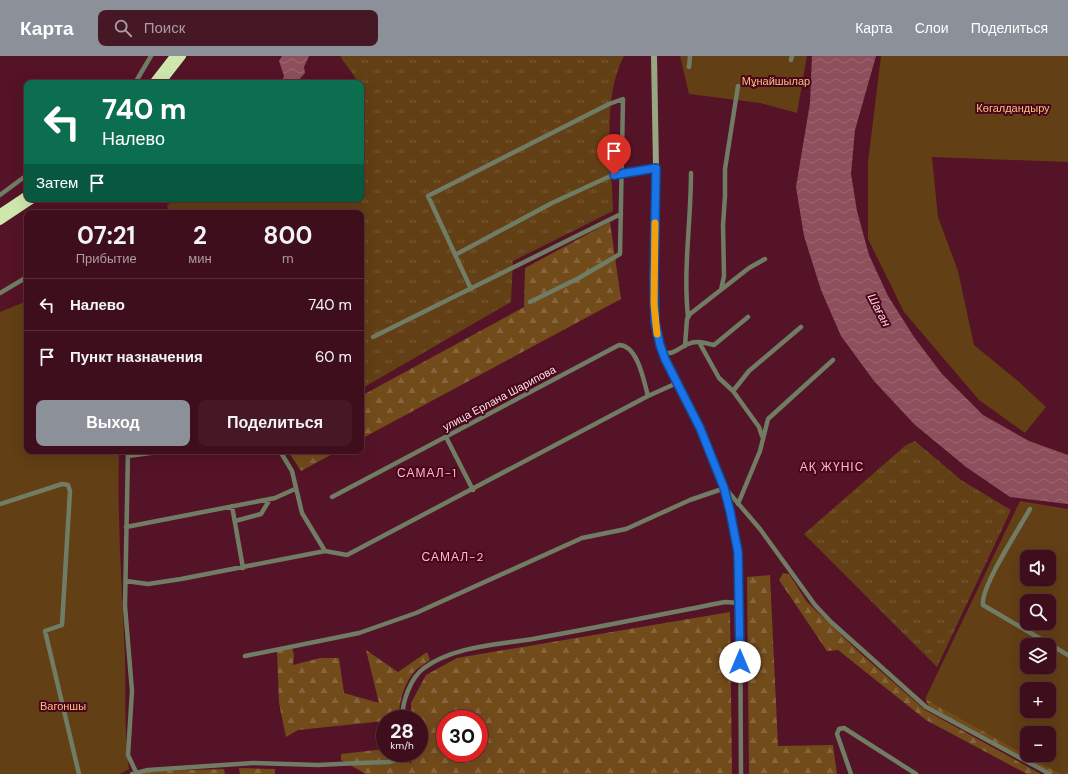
<!DOCTYPE html>
<html lang="ru">
<head>
<meta charset="utf-8">
<style>
	:root { --surface:#3f0e1c; --page:#461725; --text:#f1f3f6; --muted:#ad9ca3; --line:#582e3b; --accent:#8c9099 }
	body { margin:0; font-family:"DM Sans",sans-serif; background:var(--page); color:var(--text); height:100vh; display:flex; flex-direction:column; font-size:15px; white-space:nowrap }
	* { box-sizing:border-box; margin:0 }
	p { font-size:13px; color:var(--muted) }
	.icon { flex:none; width:22px; height:22px; fill:none; stroke:currentColor; stroke-width:2; stroke-linecap:round; stroke-linejoin:round }
	.map { position:relative; flex:1; overflow:hidden }
	.details { position:absolute; left:24px; top:154px; width:340px; height:244px; display:flex; flex-direction:column; background:var(--surface); border-radius:8px; box-shadow:0 4px 16px #0002,0 0 0 1px var(--line) }
	.details>* { flex:none }
	.top-card { position:absolute; left:24px; top:24px; width:340px; height:122px; border-radius:8px; box-shadow:0 4px 16px #0002,0 0 0 1px var(--line); background:#0b6e4f; color:#fff; overflow:hidden }
	.buttons { position:absolute; left:1020px; top:494px; display:grid; gap:8px }
	.buttons a { display:grid; place-items:center; width:36px; height:36px; border-radius:8px; background:var(--surface); box-shadow:0 4px 16px #0002,0 0 0 1px var(--line); font-size:20px }
	.speed { position:absolute; left:376px; top:654px; display:flex; gap:8px; font-size:20px; font-weight:700; text-align:center }
	.speed>* { display:grid; place-content:center; width:52px; height:52px; border-radius:50%; background:var(--surface); box-shadow:0 4px 16px #0002,0 0 0 1px var(--line); line-height:1 }
	.speed small { font-size:10px; font-weight:400 }
	.speed .limit { border:6px solid #d22; background:#fff; color:#111 }
	.pin { position:absolute; display:grid; place-items:center; width:34px; height:34px; color:#fff; margin:-41px -17px; border-radius:50% 50% 50% 0; rotate:-45deg; box-shadow:0 0 4px #0007 }
	.pin .icon { rotate:45deg }
	.me { position:absolute; width:44px; margin:-22px; rotate:0deg; stroke-linejoin:round; filter:drop-shadow(0 0 3px #0008) }
	.turn { display:flex; align-items:center; gap:14px; height:84px; padding:0 12px; font-size:18px }
	.turn .icon { width:52px; height:52px; stroke-width:2.5 }
	.turn b { display:block; font-size:28px; line-height:34px }
	.then { display:flex; align-items:center; height:38px; padding:0 12px; background:#0003; gap:8px; font-size:15px }
	.eta { display:flex; justify-content:space-evenly; align-items:center; height:68px; text-align:center }
	.eta b { font-size:24px; font-weight:700; line-height:28px }
	.primary-button { display:flex; gap:8px; margin-top:auto; padding:8px 12px }
	.primary-button a { flex:1; height:46px; border-radius:8px; background:var(--accent); color:#fff; font-size:16px; font-weight:700; line-height:46px; text-align:center }
	.primary-button a+a { background:var(--page); color:var(--text) }
	ul { padding:0; list-style:none }
	li { display:flex; align-items:center; gap:12px; height:52px; padding:0 12px; border-top:1px solid var(--line) }
	li div { flex:1 }
	li b { display:block; font-size:15px }
	li em { font-style:normal }
	header { display:flex; align-items:center; gap:24px; box-sizing:border-box; height:56px; padding:0 20px; background:var(--accent); color:#fff }
	header strong { font-size:19px }
	nav { display:flex; gap:22px; margin-inline-start:auto; font-size:14px }
	.search { width:280px; height:36px; background:var(--page); display:flex; align-items:center; gap:10px; box-sizing:border-box; padding:0 14px; border-radius:8px; color:var(--muted); font-size:15px }
	.map>svg:first-child { display:block }
	.grass { fill:url(#grass-tufts) }
	.forest { fill:url(#forest-firs); fill-rule:evenodd }
	.garden { fill:#623f14; fill-rule:evenodd }
	.water { fill:url(#water-waves) }
	.lines { fill:none; stroke-linecap:round; stroke-linejoin:round }
	.street { stroke:#717c65; stroke-width:4.5 }
	.secondary { stroke:#96a782; stroke-width:6 }
	.highway { stroke:#cde7ad; stroke-width:8 }
	.route-casing { stroke:#114b97; stroke-width:10 }
	.route { stroke:#1a73e8; stroke-width:7 }
	.slow { stroke:#f59e0b; stroke-width:7 }
	.labels { text-anchor:middle; stroke-width:4; stroke-linejoin:round; paint-order:stroke }
	.park-label { font-size:11px; fill:#fec07b; stroke:#48061c }
	.street-label { font-size:11px; fill:#fbe1e4; stroke:#48061c }
	.water-label { font-size:12px; font-style:italic; fill:#f9d2d8; stroke:#48061c }
	.neighbourhood-label { font-size:12px; letter-spacing:1px; fill:#febcc7; stroke:#48061c }
</style>
</head>
<body>
<header>
<strong>Карта</strong>
<div class="search"><svg class="icon" aria-label="search" viewBox="0 0 24 24"><circle cx="10" cy="10" r="6"/><path d="M15 15l6 6"/></svg>Поиск</div>
<nav><a>Карта</a><a>Слои</a><a>Поделиться</a></nav>
</header>
<div class="map">
<svg width="1068" height="718" viewBox="0 0 1068 718">
	<defs>
		<pattern id="grass-tufts" width="24" height="20" patternUnits="userSpaceOnUse"><rect width="24" height="20" fill="#623f14"/><path d="M3 7l-1-3M5 7V3M7 7l1-3M15 17l-1-3M17 17v-4M19 17l1-3" fill="none" stroke="#795a36"/></pattern>
		<pattern id="forest-firs" width="22" height="20" patternUnits="userSpaceOnUse"><rect width="22" height="20" fill="#724b1b"/><path d="M5 1l3.5 6h-7zM16 11l3.5 6h-7z" fill="#87653c"/></pattern>
		<pattern id="water-waves" width="16" height="10" patternUnits="userSpaceOnUse"><rect width="16" height="10" fill="#8c4f5b"/><path d="M0 5q4-4 8 0t8 0" fill="none" stroke="#9d6872"/></pattern>
	</defs>
	<rect width="100%" height="100%" fill="#541326"/>
	<path class="grass" d="M340 0H624C601 43 612 108 613 155L513 205 511 246 361 333V157H169L167 149 176 143H361V27H359Z
		M915 385 961 424 1011 454 937 611 804 478 906 389Z"/>
	<path class="forest" d="M610 166 621 243 361 383V340L524 251 525 212Z
		M288 395H338L301 415Z
		M783 517 789 518 807 546 860 597 925 654 1041 718H1027L926 664 838 594 827 595 779 524Z
		M770 519 778 690 833 689 837 718H749L747 521Z
		M730 556 732 718H366L341 704V698L385 693V697H400L411 708 412 697H419V663H412L411 647 426 619 457 602ZM445 663H479V697H445Z
		M292 591 294 599 293 609 320 602H339L344 637 379 647 366 594 398 616 427 596 430 604C426 607 421 610 417 613 405 624 398 648 399 663H385V665L298 674 286 681 279 647 277 595Z
		M928 643 1027 699 1066 718H1054L929 650 926 645Z
		M239 712 275 713V718H240Z
		M224 713 225 718H142L149 715Z"/>
	<path class="garden" d="M680 0H807L797 57 760 47 689 38Z
		M881 0H1068V106L932 101 938 161 958 215 974 289 1018 325 1046 351 1025 377 979 344 904 256 868 183V106Z
		M27 245V395H119C117 463 122 532 125 600 126 637 124 675 129 713L120 718H0V256Z
		M1020 445 1068 453V718H1060L925 643ZM1027 501H1049V523H1027ZM1027 545H1049V567H1027ZM1027 589H1049V611H1027ZM1027 633H1049V655H1027ZM1027 677H1049V699H1027Z"/>
	<path class="water" d="M282 0H309L304 11 305 17 296 27H281L284 20 279 5Z
		M812 0H876L855 74 851 118 857 155 869 199 888 240 914 281 942 318 983 359 1029 385 1068 399V448L1010 441 966 411 914 368 874 325 841 280 821 234 804 180 796 131 810 47Z"/>
	<g class="lines">
		<path class="street" d="M791 4 792 0
			M689 11 690 0
			M135 27 151 0
			M0 139 27 119
			M455 199 552 147 606 122 623 116 656 111
			M471 233 428 140 609 48 623 43 620 198 579 222 530 246
			M721 234 724 220 723 169 725 140V113L738 30
			M0 237 27 221
			M688 261C683 213 691 165 691 117
			M373 281 621 158
			M699 286 719 322 733 335 759 371 762 380
			M685 290 687 263 690 258 749 212 765 203
			M662 296C674 300 678 292 688 288 696 284 706 287 714 289L748 261
			M733 335 749 315 801 271
			M446 381 473 434
			M128 395 125 550 132 635 128 699 136 716
			M280 395 292 415 302 457 325 495
			M128 400 165 395
			M332 441 619 289C638 289 644 326 648 340
			M0 448 62 428 68 429 70 435 62 569 45 575 79 718
			M738 448 760 395 768 363 833 304
			M232 450 243 512
			M1030 453C1020 471 980 532 983 549L1068 599
			M235 465 261 458 270 443
			M126 471 275 442 295 433
			M126 525 148 528 181 523 325 495 347 499 648 340 677 327
			M245 600 359 577 416 557 582 482 626 473 690 444 725 432 760 473 815 549 831 566 926 651 1050 718
			M403 663C401 647 411 621 424 612 456 589 501 589 538 582 600 571 663 558 725 546L740 547 741 718
			M132 718 148 714 253 707 318 709 359 707 389 706 403 702V697
			M851 718 837 678 839 673 844 672 916 718"/>
		<path class="secondary" d="M654 0 656 111 654 223 655 266 660 289 665 303 701 372 725 432 738 496 740 547"/>
		<path class="highway" d="M153 27 174 0
			M161 27 182 0
			M0 157 27 139
			M0 165 33 143"/>
	</g>
	<g class="lines">
		<g class="route-casing">
			<path id="route" d="M614 119 656 112 654 223 655 266 660 289 665 303 700 372 724 432 730 455 738 496 740 606"/>
		</g>
		<use href="#route" class="route"/>
		<path class="slow" d="M655 167 654 248 657 278"/>
	</g>
	<g class="labels">
		<g class="park-label">
			<text x="776" y="29">Мұнайшылар</text>
			<text x="1013" y="56">Көгалдандыру</text>
			<text x="63" y="654">Вагоншы</text>
		</g>
		<g class="street-label">
			<text transform="translate(499 342) rotate(-28)" y="4">улица Ерлана Шарипова</text>
		</g>
		<g class="water-label">
			<text transform="translate(879 254) rotate(62)" y="4">Шаған</text>
		</g>
		<g class="neighbourhood-label">
			<text x="832" y="415">АҚ ЖҮНІС</text>
			<text x="427" y="421">САМАЛ-1</text>
			<text x="453" y="505">САМАЛ-2</text>
		</g>
	</g>
</svg>
<div class="buttons">
<a><svg class="icon" aria-label="sound" viewBox="0 0 24 24"><path d="M4 9h4l5-4v14l-5-4H4zM17 9q2 3 0 6"/></svg></a>
<a><svg class="icon" aria-label="search" viewBox="0 0 24 24"><circle cx="10" cy="10" r="6"/><path d="M15 15l6 6"/></svg></a>
<a><svg class="icon" aria-label="layers" viewBox="0 0 24 24"><path d="M12 4l9 5-9 5-9-5zM3 14l9 5 9-5"/></svg></a>
<a>+</a>
<a>−</a>
</div>
<div class="speed"><div>28<small>km/h</small></div><div class="limit">30</div></div>
<div class="pin" style="left:614px;top:119px;background:#d93025"><svg class="icon" aria-label="arrive" viewBox="0 0 24 24"><path d="M6 21V4h12l-3 4 3 4H6"/></svg></div>
<svg class="me" style="left:740px;top:606px" viewBox="-20 -20 40 40"><circle r="19" fill="#fff"/><path d="M0-13L10 11 0 6-10 11z" fill="#1a73e8"/></svg>
<div class="top-card">
<div class="turn"><svg class="icon" aria-label="left" viewBox="0 0 24 24"><path d="M17 20v-9H6M10 6l-5 5 5 5"/></svg><div><b>740 m</b>Налево</div></div>
<div class="then">Затем<svg class="icon" aria-label="arrive" viewBox="0 0 24 24"><path d="M6 21V4h12l-3 4 3 4H6"/></svg></div>
</div>
<section class="details">
<div class="eta">
<div><b>07:21</b><p>Прибытие</p></div>
<div><b>2</b><p>мин</p></div>
<div><b>800</b><p>m</p></div>
</div>
<ul>
<li><svg class="icon" aria-label="left" viewBox="0 0 24 24"><path d="M17 20v-9H6M10 6l-5 5 5 5"/></svg><div><b>Налево</b></div><em>740 m</em></li>
<li><svg class="icon" aria-label="arrive" viewBox="0 0 24 24"><path d="M6 21V4h12l-3 4 3 4H6"/></svg><div><b>Пункт назначения</b></div><em>60 m</em></li>
</ul>
<div class="primary-button"><a>Выход</a><a>Поделиться</a></div>
</section>
</div>
</body>
</html>
